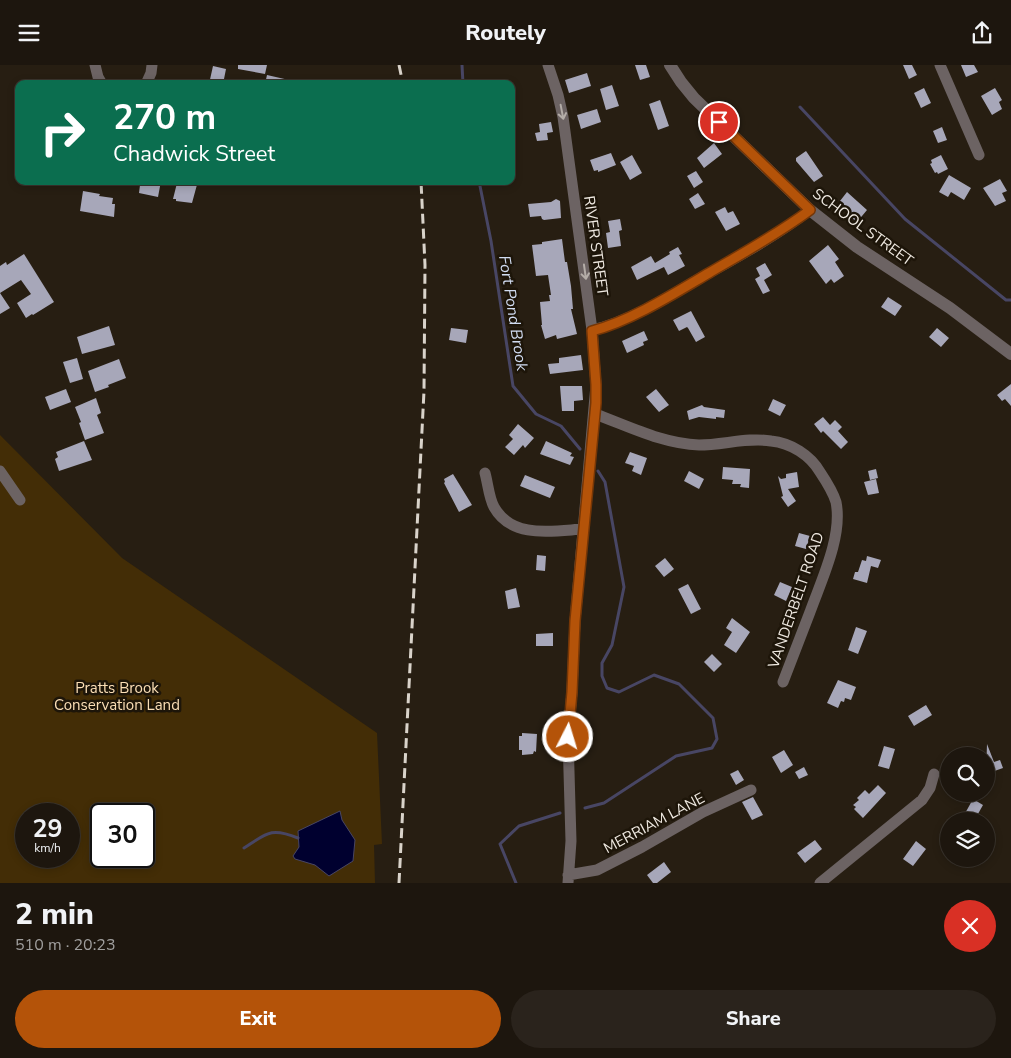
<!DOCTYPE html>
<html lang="en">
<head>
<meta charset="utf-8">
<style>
	:root { --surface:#1d160e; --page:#2a231c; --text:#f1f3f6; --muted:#a09f9e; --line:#3b352e; --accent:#b45309 }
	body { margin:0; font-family:"Nunito Sans",sans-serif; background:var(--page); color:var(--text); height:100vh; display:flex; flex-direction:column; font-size:19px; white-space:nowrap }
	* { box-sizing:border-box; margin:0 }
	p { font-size:16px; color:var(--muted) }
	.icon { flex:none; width:28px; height:28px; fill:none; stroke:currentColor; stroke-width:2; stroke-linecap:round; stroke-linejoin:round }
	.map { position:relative; height:818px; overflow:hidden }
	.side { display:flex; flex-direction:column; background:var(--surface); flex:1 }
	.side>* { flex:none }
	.banner { position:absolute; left:15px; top:15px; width:500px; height:105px; border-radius:10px; box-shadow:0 2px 8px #0003,0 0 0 1px var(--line); background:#0b6e4f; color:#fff; overflow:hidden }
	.buttons { position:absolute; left:940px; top:682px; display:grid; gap:10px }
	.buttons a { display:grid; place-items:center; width:55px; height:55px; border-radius:50%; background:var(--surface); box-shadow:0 2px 8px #0003,0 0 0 1px var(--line); font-size:25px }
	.speed { position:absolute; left:15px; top:738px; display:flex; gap:10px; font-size:25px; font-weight:700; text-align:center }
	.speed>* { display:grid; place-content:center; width:65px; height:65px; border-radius:50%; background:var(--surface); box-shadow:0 2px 8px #0003,0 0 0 1px var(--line); line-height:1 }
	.speed small { font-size:12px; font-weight:400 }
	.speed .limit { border:2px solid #111; border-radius:8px; background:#fff; color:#111 }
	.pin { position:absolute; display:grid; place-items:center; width:42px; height:42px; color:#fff; margin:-21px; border:2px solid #fff; border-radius:50%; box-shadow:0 1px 5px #0007 }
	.me { position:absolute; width:55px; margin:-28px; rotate:5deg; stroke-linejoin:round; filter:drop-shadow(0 0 4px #0008) }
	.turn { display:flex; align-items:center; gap:18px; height:105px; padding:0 15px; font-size:22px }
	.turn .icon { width:65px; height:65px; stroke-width:2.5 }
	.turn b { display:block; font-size:35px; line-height:42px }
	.round { display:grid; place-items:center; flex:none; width:52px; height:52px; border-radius:26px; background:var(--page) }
	.headline { display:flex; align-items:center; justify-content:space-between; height:85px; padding:0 15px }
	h1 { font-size:30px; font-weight:800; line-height:38px }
	.primary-button { display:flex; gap:10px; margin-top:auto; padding:10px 15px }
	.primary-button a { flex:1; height:58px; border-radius:30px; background:var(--accent); color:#fff; font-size:20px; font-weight:800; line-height:58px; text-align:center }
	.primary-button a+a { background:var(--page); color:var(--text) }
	header { display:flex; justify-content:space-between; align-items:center; height:65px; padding:0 15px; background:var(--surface); font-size:22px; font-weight:800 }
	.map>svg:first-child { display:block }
	.green { fill:#432d06; fill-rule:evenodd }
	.water { fill:#00002f; stroke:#484664 }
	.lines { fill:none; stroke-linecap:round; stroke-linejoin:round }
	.stream { stroke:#484664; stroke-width:3 }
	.building { fill:#a7a7b9 }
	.minor { stroke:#6c6363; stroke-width:11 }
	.tertiary { stroke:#6c6363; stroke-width:12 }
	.rail { stroke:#d9d3ca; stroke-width:3; stroke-dasharray:10 5; stroke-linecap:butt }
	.oneway { stroke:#b4ada8 }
	.route-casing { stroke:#753606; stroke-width:12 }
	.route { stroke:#b45309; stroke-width:9 }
	.labels { text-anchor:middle; stroke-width:5; stroke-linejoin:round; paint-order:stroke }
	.street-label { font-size:15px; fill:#efe9e1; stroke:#1d1509 }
	.park-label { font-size:15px; fill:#fbdeb5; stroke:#1d1509 }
	.water-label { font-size:16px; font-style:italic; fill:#d1dcf1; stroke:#1d1509 }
</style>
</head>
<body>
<header><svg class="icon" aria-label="menu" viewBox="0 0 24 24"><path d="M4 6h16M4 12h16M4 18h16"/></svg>Routely<svg class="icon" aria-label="share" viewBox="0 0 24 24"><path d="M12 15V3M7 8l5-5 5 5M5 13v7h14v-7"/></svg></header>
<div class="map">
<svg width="1011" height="818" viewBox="0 0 1011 818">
	<rect width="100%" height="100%" fill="#271e12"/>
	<path class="green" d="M0 370 122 493 377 668 382 779 374 780 375 818H0ZM26 749H69V791H26ZM101 749H144V791H101Z"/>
	<path class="water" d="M340 746 342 755 355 775 353 796 329 811 315 800 295 794 293 791 299 782 298 766Z"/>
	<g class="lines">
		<path class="stream" d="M462 0 463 19
			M800 42 905 154 1006 235H1011
			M479 116 491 176 513 321 536 349 561 361 580 384
			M585 743 604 738 676 691 712 683 717 674 713 653 679 619 654 610 619 627 607 623 602 611V598L612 580 624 522 605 417 598 406
			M244 783C267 768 271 762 298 773
			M516 818 500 779 519 761 560 748"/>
	</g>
	<path class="building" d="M238 0H267L265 9 238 4Z
		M635 0H646L650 12 640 15Z
		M903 0H912L917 10 909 14Z
		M961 0H974L978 7 966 12Z
		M213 1 226 4 223 19H209Z
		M587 8 591 21 569 28 565 15Z
		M267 10 289 15V19H265Z
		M612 20 619 41 606 45 600 24Z
		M924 23 931 38 921 43 914 28Z
		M995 23 1002 35 999 37 1002 44 992 50 981 31Z
		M660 35 669 61 658 65 649 39Z
		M597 44 601 57 581 64 577 50Z
		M551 57 553 67 547 68 548 75 537 76 535 68 540 67 539 59Z
		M942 62 947 75 938 78 933 66Z
		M714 78 722 89 704 103 697 93Z
		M806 86 823 111 814 117 796 96V93Z
		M611 88 616 100 598 107V105L594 106 590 95Z
		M632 90 642 108 630 115 620 97Z
		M941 90 948 104 938 109 937 107 935 108 930 99 932 98 931 95Z
		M696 106 703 117 694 123 687 111Z
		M949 110 971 123 964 135 951 127 948 132 939 127Z
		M1000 114 1007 126 1002 128 1006 136 995 141 983 123Z
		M146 116H161L158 132 139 128 140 120 145 121Z
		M179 116H198L192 138 176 136V134H173L177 118H179Z
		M83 126 100 129 99 131 113 133 112 139H115L114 152 80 146Z
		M847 127 867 145 857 157 847 149 850 145 840 136Z
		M698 128 705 139 695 144 689 134Z
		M556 134 560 136 561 153 544 155 542 154 541 151 530 152 528 139 551 137Z
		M725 142 728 148 733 146 740 159 726 166 715 147Z
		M620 154 622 165 619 166 621 181 608 183 606 168 610 167 608 156Z
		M562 174 565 197H567L571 221 573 244H571L577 269 557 274 556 270 545 274 541 260H542L540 237 550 236 549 230H551L548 210 536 211 532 180 542 179V177Z
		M828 180 839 194 835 197 844 211 834 218 831 214 826 219 809 196Z
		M678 182 682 189 679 190 685 201 668 210 664 202 637 215 631 202 651 191 655 198 670 189 669 187Z
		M24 189 54 237 33 250 32 249 26 253 17 238 31 229 21 215 0 228 10 243 0 249V201L6 197 7 200Z
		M765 198 772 210 764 215 770 226 763 229 755 214 760 211 756 203Z
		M888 232 902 241 895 251 881 242Z
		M691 246 705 272 696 277 688 263 687 262 679 266 673 255Z
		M109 261 115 280 82 289 77 272Z
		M451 263 468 265 466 278 449 275Z
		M937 263 949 273 941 282 929 272Z
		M644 266 648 275 643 277 644 280 627 288 622 276Z
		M581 290 583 305 550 309 548 299 559 298V293Z
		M77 293 83 314 70 318 63 297Z
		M119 294 126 313 108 320 109 322 95 327 88 306Z
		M1011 319V341L1005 334 1002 336 997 330Z
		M560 321H582L583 335 574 336V346H562Z
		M66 324 71 337 50 345 45 332Z
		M656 324 669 340 659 347 646 332Z
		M96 333 101 348 97 350 104 368 85 375 79 358 81 357 75 342Z
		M773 334 786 340 780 351 768 345Z
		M702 340 704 342 725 345 724 353 716 352V354L699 352 689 355 687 346Z
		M823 352 830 360 835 355 842 362 838 366 848 377 841 384 823 366 821 368 814 359Z
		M518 359 534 373 525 383 523 380 514 390 505 382 513 374 509 370Z
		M84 376 92 395 59 406 55 394 58 392 56 387Z
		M546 376 572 388 570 391 574 392 570 400 540 389Z
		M630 387 647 393 641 410 632 406 634 401 625 398Z
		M723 402 750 404 749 423 740 422 741 419H732L733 415 722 414Z
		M876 404 878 413 870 415 868 406Z
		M689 406 704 414 699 424 684 416Z
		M797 407 799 422 788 424 796 436 788 442 781 432 783 431 778 411 781 414 786 413V409Z
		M453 409 472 440 459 447 444 418 445 417 444 414Z
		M525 410 555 422 550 433 520 421Z
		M876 414 879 428 868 430 864 417Z
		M799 468 810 471 806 484 795 481Z
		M537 490 546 491 545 506 536 505Z
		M867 491 881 495 878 503 871 501 867 518 853 514 855 507H858L862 495 866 496Z
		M665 493 674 504 664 512 655 501Z
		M780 517 792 522 786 536 774 530Z
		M688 519 701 544 691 549 678 524Z
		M516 523 520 542 508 544 505 526Z
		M732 553 750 567 736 588 724 580 732 567 726 563Z
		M856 562 867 566 858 589 848 585Z
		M553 568V581H536V569Z
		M712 589 722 599 714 607 704 597Z
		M838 615 856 622 851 635 845 633 844 637 841 636 838 643 827 638Z
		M926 640 932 650 914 661 908 651Z
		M522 668 537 669 536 687 534 686 533 689 522 690V685H519V671H522Z
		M987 679 994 697 1000 695 1003 703 986 709Z
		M884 681 895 684 889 704 878 701Z
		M784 685 793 700 781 708 772 692Z
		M804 702 808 710 799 714 795 707Z
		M738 705 744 715 736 720 730 709Z
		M878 720 886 728 863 753 854 744 856 742 853 740 859 735 857 733 865 725 869 729Z
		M753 732 763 750 752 755 742 737Z
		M973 734 983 740 974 756H970L963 752Z
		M815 775 822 784 805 798 797 788Z
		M916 776 926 784 913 801 903 794Z
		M664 797 671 807 657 818H653L647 810Z"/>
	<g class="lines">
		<path class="minor" d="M95 0 98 12 102 19
			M548 0 558 30 563 52 592 265 596 320 575 556 572 627 568 672 571 776 568 818
			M940 0 979 90
			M146 19 151 8 152 0
			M592 265C629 257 670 231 702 212 739 191 776 171 810 145
			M595 349C628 361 663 379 699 380 723 380 748 372 771 376 791 378 810 390 820 407 826 416 833 427 836 437 843 471 821 516 810 547 801 570 792 594 783 617
			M0 406 20 435
			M485 408C488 419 489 433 494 442 512 474 552 466 583 464
			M568 810 597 805 642 782 703 747 751 725
			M820 818 922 735 930 723 934 709"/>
		<path class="tertiary" d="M670 0 681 17 694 33 810 145 857 182 950 243 1011 289"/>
		<path class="rail" d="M399 0 403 19
			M399 818 424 326 425 200 421 116"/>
	</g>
	<defs><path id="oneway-shaft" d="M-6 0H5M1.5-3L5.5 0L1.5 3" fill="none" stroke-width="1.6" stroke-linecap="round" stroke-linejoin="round" transform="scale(1.25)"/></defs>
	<g class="oneway">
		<use href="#oneway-shaft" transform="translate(562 47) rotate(79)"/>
		<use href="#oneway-shaft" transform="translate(585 207) rotate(82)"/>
	</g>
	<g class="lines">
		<g class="route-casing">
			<path id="route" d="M568 672 572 627 575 556 596 338V320L592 266C631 256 675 228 709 208 743 188 778 169 810 145L719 57"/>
		</g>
		<use href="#route" class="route"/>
	</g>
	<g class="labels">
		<g class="street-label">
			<text transform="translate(863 162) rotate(36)" y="5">SCHOOL STREET</text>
			<text transform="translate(596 181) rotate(82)" y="5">RIVER STREET</text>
			<text transform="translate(796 535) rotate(-71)" y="5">VANDERBELT ROAD</text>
			<text transform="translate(654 758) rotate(-28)" y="5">MERRIAM LANE</text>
		</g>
		<g class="park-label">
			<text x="117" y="628">Pratts Brook<tspan x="117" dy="17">Conservation Land</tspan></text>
		</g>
		<g class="water-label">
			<text transform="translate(514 248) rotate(81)" y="6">Fort Pond Brook</text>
		</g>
	</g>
</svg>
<div class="buttons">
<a><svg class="icon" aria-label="search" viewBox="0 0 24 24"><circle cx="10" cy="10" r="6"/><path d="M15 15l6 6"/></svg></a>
<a><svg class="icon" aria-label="layers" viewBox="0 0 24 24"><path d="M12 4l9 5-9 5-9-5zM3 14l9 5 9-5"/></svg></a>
</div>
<div class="speed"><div>29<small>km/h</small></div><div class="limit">30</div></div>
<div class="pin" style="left:719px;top:57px;background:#d93025"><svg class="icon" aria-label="arrive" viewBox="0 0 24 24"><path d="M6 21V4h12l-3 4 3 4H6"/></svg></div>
<svg class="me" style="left:568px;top:672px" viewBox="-20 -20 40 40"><circle r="17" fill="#b45309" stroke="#fff" stroke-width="3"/><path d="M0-11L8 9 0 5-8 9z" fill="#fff"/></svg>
<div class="banner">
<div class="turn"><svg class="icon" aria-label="right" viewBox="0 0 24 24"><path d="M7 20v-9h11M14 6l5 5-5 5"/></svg><div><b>270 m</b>Chadwick Street</div></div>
</div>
</div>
<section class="side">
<div class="headline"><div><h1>2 min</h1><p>510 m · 20:23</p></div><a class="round" style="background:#d93025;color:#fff"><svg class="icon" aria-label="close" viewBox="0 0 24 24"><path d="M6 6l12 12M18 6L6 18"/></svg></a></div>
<div class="primary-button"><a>Exit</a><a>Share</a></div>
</section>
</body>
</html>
